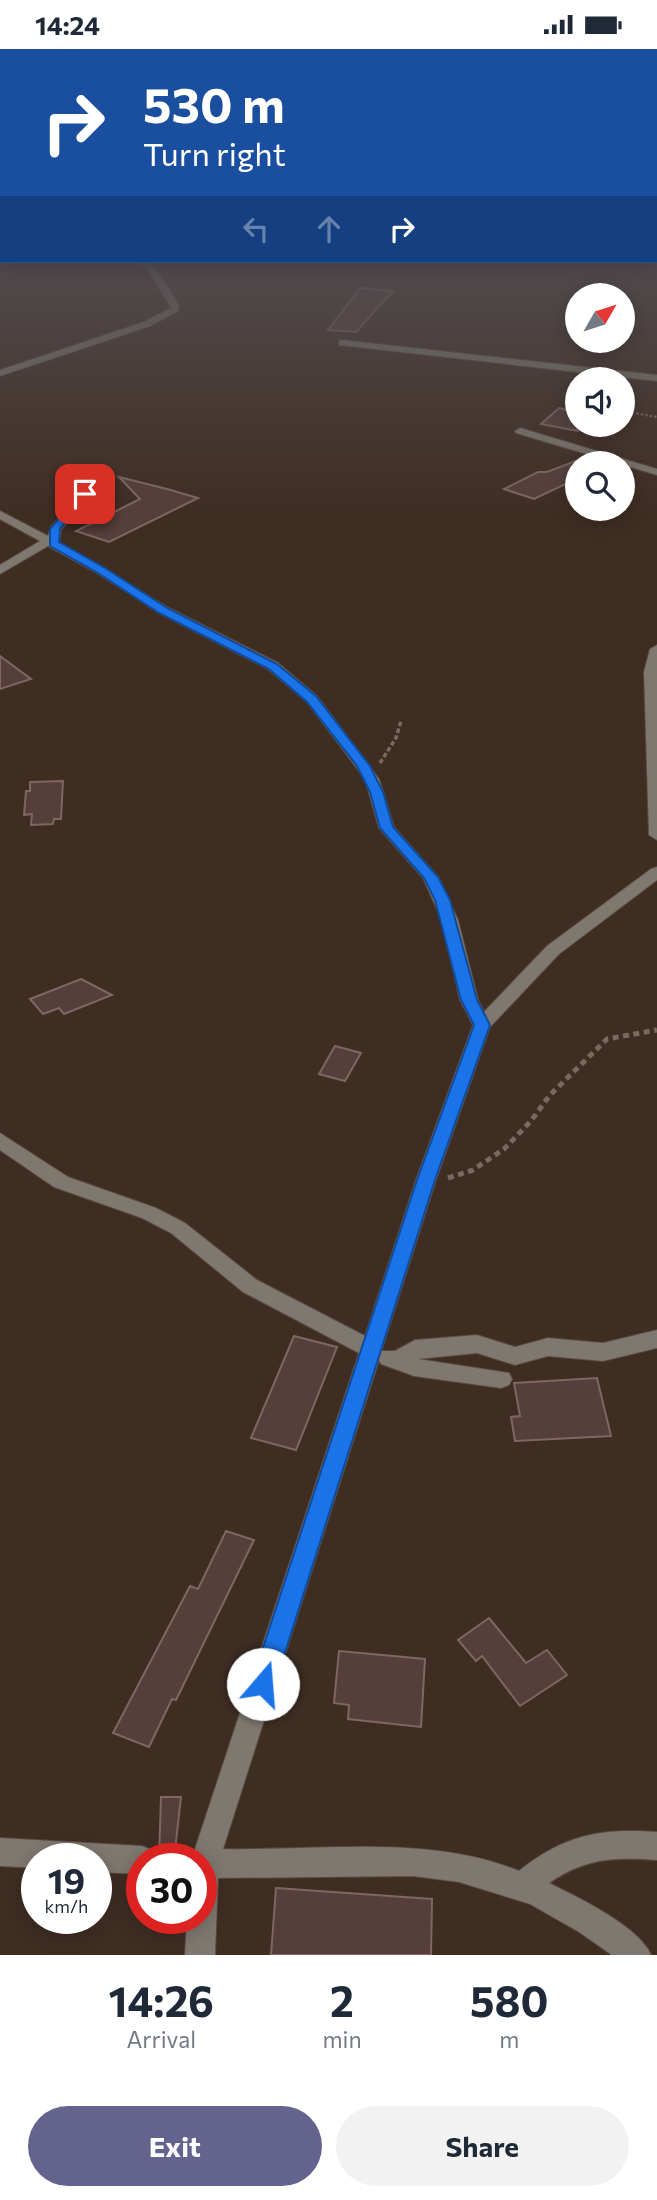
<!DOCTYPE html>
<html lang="en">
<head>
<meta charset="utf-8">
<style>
	:root { --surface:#fff; --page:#f2f2f3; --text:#1f2937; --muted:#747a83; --accent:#64638d }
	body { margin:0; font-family:Commissioner,sans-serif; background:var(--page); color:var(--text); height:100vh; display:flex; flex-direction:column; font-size:26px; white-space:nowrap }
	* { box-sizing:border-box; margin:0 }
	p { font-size:23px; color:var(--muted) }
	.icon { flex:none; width:38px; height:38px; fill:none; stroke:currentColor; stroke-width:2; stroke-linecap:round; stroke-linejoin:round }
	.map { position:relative; height:1906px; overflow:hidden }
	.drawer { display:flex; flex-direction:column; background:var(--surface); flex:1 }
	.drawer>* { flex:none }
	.guide { position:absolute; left:0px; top:0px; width:658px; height:214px; box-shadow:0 4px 18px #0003; background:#1a4fa0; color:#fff; overflow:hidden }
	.needle { width:46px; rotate:51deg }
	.fabs { position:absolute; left:565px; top:234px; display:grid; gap:14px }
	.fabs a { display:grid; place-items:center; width:70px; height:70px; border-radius:50%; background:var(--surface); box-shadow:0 4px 18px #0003; font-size:35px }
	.speed { position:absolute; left:21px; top:1794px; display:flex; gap:14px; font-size:35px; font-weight:700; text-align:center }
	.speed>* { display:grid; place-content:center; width:91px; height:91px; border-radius:50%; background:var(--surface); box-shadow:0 4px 18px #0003; line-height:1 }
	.speed small { font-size:18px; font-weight:400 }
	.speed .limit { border:10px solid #d22; background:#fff; color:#111 }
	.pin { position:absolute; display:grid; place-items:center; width:60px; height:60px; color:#fff; margin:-30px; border-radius:14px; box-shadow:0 4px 10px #0006 }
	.me { position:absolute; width:77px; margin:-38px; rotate:18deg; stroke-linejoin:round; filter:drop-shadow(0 0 5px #0008) }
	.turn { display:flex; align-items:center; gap:24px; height:147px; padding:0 28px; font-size:32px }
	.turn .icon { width:91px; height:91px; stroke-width:2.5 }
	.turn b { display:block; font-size:49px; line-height:60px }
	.lanes { display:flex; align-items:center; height:66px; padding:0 28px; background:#0003; justify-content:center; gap:35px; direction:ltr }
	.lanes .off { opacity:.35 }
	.eta { display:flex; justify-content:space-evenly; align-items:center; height:119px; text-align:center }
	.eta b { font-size:42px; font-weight:700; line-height:49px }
	.cta { display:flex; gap:14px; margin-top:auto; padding:14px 28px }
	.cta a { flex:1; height:80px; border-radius:42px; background:var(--accent); color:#fff; font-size:28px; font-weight:700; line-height:80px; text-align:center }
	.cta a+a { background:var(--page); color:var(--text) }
	.status { display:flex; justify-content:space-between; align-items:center; height:49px; padding:0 35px; background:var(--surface); direction:ltr }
	.status svg { height:19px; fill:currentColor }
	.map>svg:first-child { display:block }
	.building { fill:#553e3b; stroke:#7f6663; stroke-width:2 }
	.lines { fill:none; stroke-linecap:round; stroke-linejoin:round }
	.minor-casing { stroke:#5a493f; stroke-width:2 }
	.path-far2 { stroke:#796960; stroke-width:2.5; stroke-dasharray:2.5 2; stroke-linecap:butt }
	.path-far1 { stroke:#796960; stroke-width:3.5; stroke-dasharray:4.5 2.5; stroke-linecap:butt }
	.path { stroke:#796960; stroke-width:5; stroke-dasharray:6 4.5; stroke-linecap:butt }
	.minor { fill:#7e7870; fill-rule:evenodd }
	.route { fill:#1a73e8; stroke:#114b97; stroke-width:2 }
</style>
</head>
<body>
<div class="status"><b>14:24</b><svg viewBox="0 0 49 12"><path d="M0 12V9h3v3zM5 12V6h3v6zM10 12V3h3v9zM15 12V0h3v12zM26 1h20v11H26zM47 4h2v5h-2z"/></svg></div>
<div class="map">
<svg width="657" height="1906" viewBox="0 0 657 1906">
	<rect width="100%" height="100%" fill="#3f2d22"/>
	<path class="building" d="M360 239 393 242 356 283 328 281Z
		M559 359 578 364V382L541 375Z
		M586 408 592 409 594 415H578V429L534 450 504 440 538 423H547Z
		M119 428 167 440 198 449 109 493 76 482 140 450Z
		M0 607 31 630 0 640Z
		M63 732 61 770H54L53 775 31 776 32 765 24 766 26 742H30V733Z
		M81 930 112 946 64 965 59 959 43 965 30 950Z
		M335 997 361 1004 345 1032 319 1025Z
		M294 1287 337 1298 296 1401 251 1389Z
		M597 1329 611 1387 515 1392 511 1368 520 1367 514 1334Z
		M226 1482 254 1491 176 1651 172 1650 149 1698 113 1684 190 1537 198 1540Z
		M489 1569 526 1614 547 1601 567 1626 520 1657 482 1607 476 1612 458 1591Z
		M339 1602 425 1610 421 1678 348 1670 349 1656 334 1654Z
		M161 1748H181L174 1810H159Z
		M276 1839 432 1850 431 1906H271Z"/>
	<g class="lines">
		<g class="minor-casing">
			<path id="minor" d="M656 198H657V202H656Z
				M138 212H146L156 220 179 256 178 262 150 277 0 327V321L144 273 171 259 150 224Z
				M342 291 657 326V332L339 296V292Z
				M520 379 657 420V426L516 384 515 382Z
				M81 443 91 445 61 481 59 493 167 558 278 614 317 647 379 730 394 778 438 828 458 871 478 951 484 963 547 897 651 820 657 818V831L559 905 490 978 436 1131 382 1300V1302H395L415 1291 477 1286 515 1298 548 1289 603 1294 657 1281V1299L603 1312 548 1307 515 1316 477 1304 418 1310 509 1324 512 1330 509 1336 501 1339 414 1327 381 1315 379 1311 223 1800C317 1802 430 1785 519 1822 564 1786 600 1779 657 1783V1811C613 1808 586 1809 549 1834 577 1848 639 1877 651 1906H612L579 1883 530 1855 459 1833 413 1827 218 1829 215 1906H185L187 1869H201V1810H189L194 1803 359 1304 243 1243 171 1184 142 1169 54 1138 0 1101V1084L68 1128 156 1159 185 1174 257 1231 365 1287 416 1131 473 976 460 951 442 871 423 829 379 779 365 730 307 653 268 620 159 564 97 524 48 497 0 525V516L40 492 0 470V462L48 487 51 478Z
				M657 596V791L649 786 644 623 650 600Z
				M0 1789 142 1797 152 1801 156 1810H142V1825L96 1823V1810H37V1819L0 1817Z"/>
		</g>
		<path class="path-far2" d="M572 357 578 358
			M623 362 657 368"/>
		<path class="path-far1" d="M380 714 396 689 401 672"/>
		<path class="path" d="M448 1129 473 1121 504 1100 531 1072 550 1046 607 990 657 981"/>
		<use href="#minor" class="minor"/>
	</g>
	<linearGradient id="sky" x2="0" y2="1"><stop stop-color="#231913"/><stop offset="0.43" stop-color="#524c4f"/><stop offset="1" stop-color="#524c4f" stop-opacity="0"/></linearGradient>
	<rect width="657" height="465" fill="url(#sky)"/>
	<path class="route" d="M81 443 90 445 60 480 59 493 105 519 167 559 277 615 316 647 370 717 383 743 393 778 438 828 450 851 477 951 490 976 435 1131 275 1635 271 1643 263 1647 255 1643 251 1635 417 1131 474 976 461 951 435 851 424 829 380 779 370 743 357 717 307 653 269 620 159 564 98 524 50 497V480Z"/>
</svg>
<div class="fabs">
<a><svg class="needle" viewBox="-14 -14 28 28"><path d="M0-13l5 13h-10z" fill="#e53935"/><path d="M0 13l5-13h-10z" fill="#747a83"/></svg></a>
<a><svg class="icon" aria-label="sound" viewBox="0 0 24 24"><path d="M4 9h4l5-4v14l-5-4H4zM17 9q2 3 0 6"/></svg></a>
<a><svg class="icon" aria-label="search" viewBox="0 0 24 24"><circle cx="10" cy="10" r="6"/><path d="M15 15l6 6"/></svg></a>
</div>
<div class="speed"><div>19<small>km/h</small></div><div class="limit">30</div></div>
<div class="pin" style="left:85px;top:445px;background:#d93025"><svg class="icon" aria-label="arrive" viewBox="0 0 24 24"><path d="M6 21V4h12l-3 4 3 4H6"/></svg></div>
<svg class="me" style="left:263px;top:1635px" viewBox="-20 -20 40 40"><circle r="19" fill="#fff"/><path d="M0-13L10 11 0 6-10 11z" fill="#1a73e8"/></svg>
<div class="guide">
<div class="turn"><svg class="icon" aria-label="right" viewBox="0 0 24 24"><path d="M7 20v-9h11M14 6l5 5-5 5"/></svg><div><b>530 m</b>Turn right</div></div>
<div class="lanes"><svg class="icon off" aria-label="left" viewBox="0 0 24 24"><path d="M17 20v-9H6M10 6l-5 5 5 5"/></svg><svg class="icon off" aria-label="ahead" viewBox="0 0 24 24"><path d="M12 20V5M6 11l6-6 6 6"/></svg><svg class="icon" aria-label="right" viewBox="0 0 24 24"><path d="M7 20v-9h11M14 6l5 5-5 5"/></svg></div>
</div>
</div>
<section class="drawer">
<div class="eta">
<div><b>14:26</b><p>Arrival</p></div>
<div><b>2</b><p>min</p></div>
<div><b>580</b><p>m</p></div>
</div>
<div class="cta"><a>Exit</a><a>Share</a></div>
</section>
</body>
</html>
